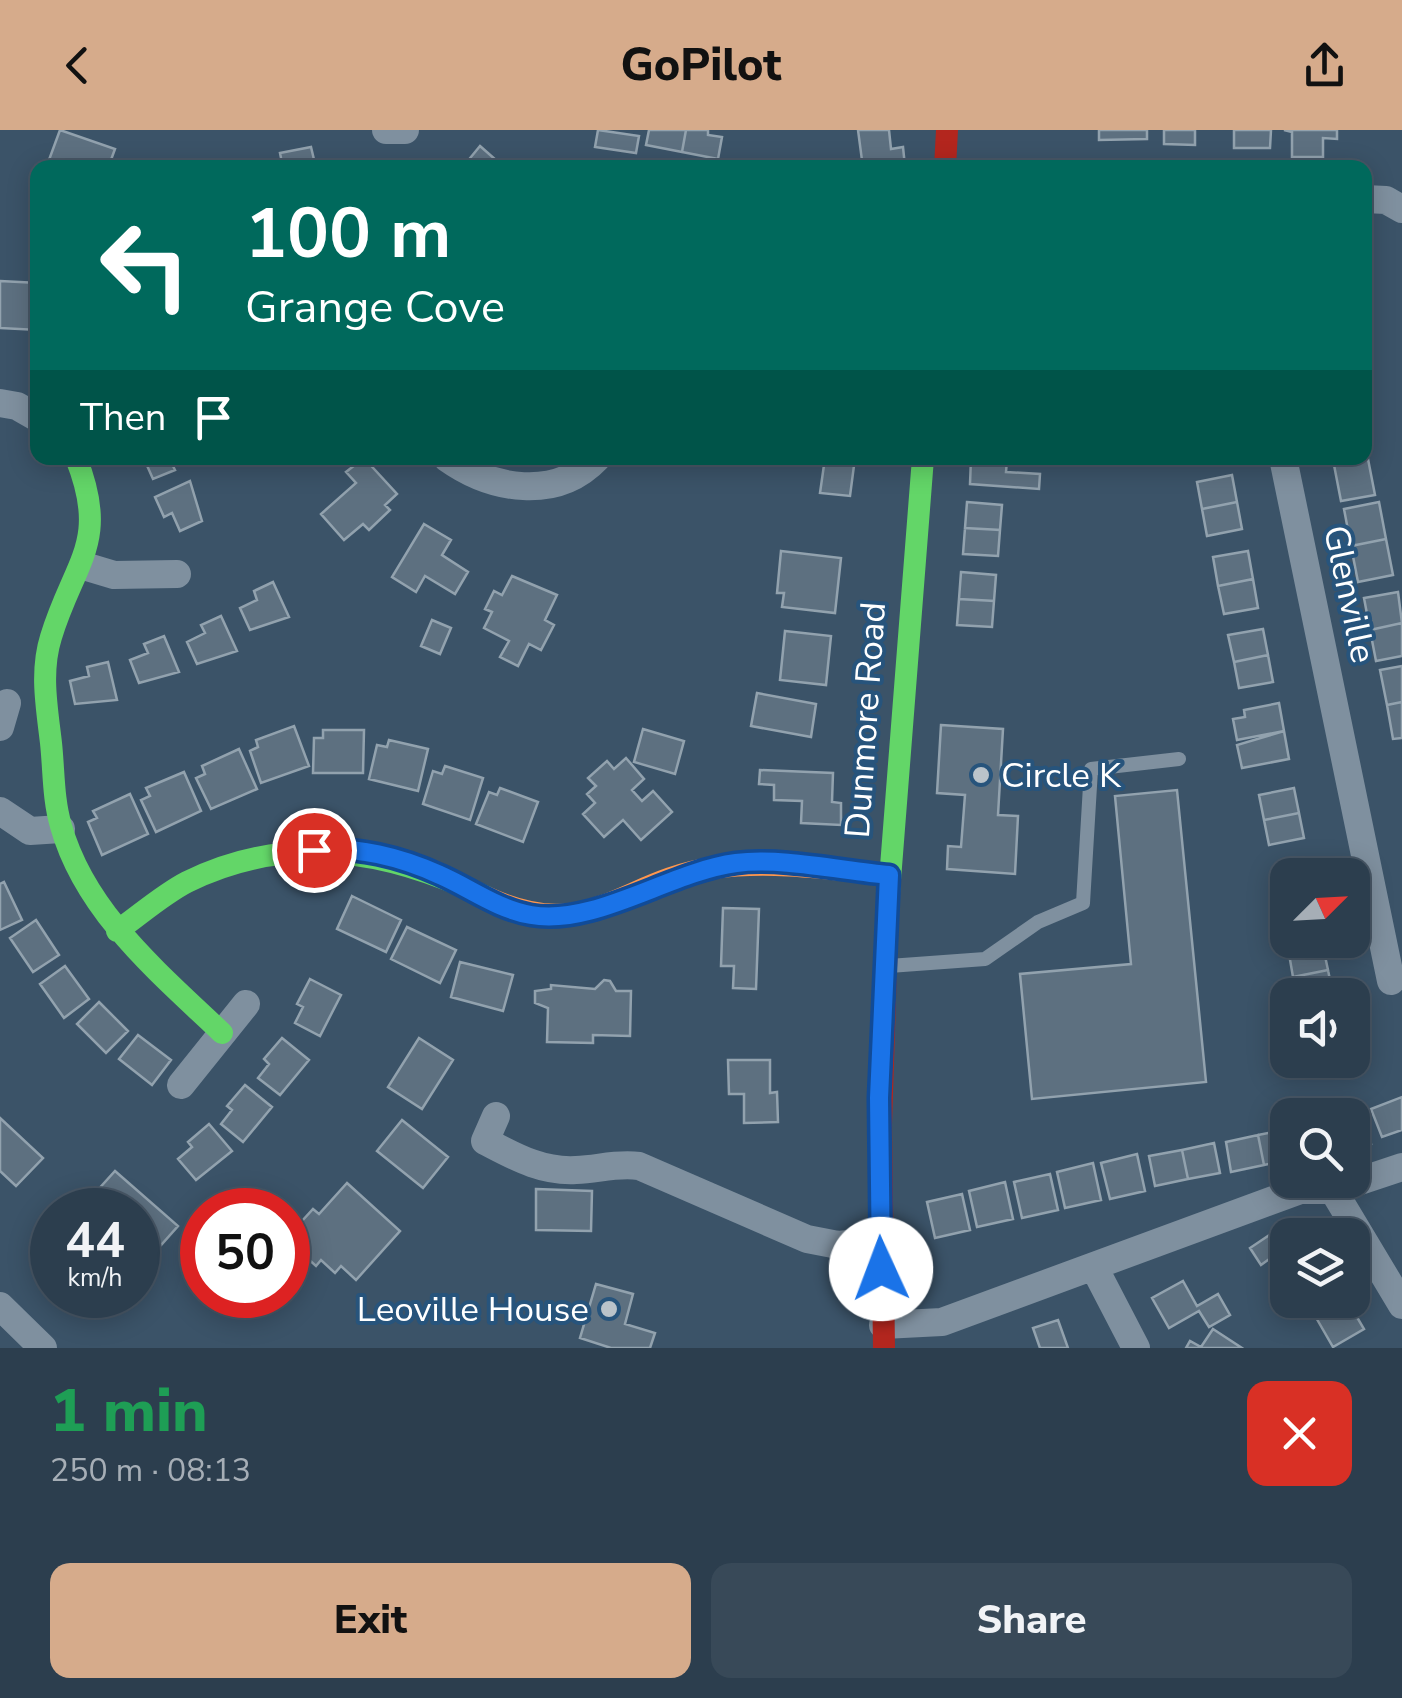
<!DOCTYPE html>
<html lang="en">
<head>
<meta charset="utf-8">
<style>
	:root { --surface:#2c3e4e; --page:#384958; --text:#f1f3f6; --muted:#a6aeb6; --line:#485766; --accent:#d6ab8b }
	body { margin:0; font-family:"Nunito Sans",sans-serif; background:var(--page); color:var(--text); height:100vh; display:flex; flex-direction:column; font-size:38px; white-space:nowrap }
	* { box-sizing:border-box; margin:0 }
	p { font-size:32px; color:var(--muted) }
	.icon { flex:none; width:55px; height:55px; fill:none; stroke:currentColor; stroke-width:2; stroke-linecap:round; stroke-linejoin:round }
	.map { position:relative; height:1218px; overflow:hidden }
	.side { display:flex; flex-direction:column; background:var(--surface); flex:1 }
	.side>* { flex:none }
	.banner { position:absolute; left:30px; top:30px; width:1342px; height:305px; border-radius:20px; box-shadow:0 5px 25px #0003,0 0 0 2px var(--line); background:#00695c; color:#fff; overflow:hidden }
	.needle { width:65px; rotate:66deg }
	.buttons { position:absolute; left:1270px; top:728px; display:grid; gap:20px }
	.buttons a { display:grid; place-items:center; width:100px; height:100px; border-radius:20px; background:var(--surface); box-shadow:0 5px 25px #0003,0 0 0 2px var(--line); font-size:50px }
	.speed { position:absolute; left:30px; top:1058px; display:flex; gap:20px; font-size:50px; font-weight:700; text-align:center }
	.speed>* { display:grid; place-content:center; width:130px; height:130px; border-radius:50%; background:var(--surface); box-shadow:0 5px 25px #0003,0 0 0 2px var(--line); line-height:1 }
	.speed small { font-size:25px; font-weight:400 }
	.speed .limit { border:15px solid #d22; background:#fff; color:#111 }
	.pin { position:absolute; display:grid; place-items:center; width:85px; height:85px; color:#fff; margin:-42px; border:5px solid #fff; border-radius:50%; box-shadow:0 2px 10px #0007 }
	.me { position:absolute; width:110px; margin:-55px; rotate:358deg; stroke-linejoin:round; filter:drop-shadow(0 0 8px #0008) }
	.turn { display:flex; align-items:center; gap:35px; height:210px; padding:0 50px; font-size:45px }
	.turn .icon { width:130px; height:130px; stroke-width:2.5 }
	.turn b { display:block; font-size:70px; line-height:85px }
	.then { display:flex; align-items:center; height:95px; padding:0 50px; background:#0003; gap:20px; font-size:38px }
	.round { display:grid; place-items:center; flex:none; width:105px; height:105px; border-radius:20px; background:var(--page) }
	.head { display:flex; align-items:center; justify-content:space-between; height:170px; padding:0 50px }
	h1 { font-size:60px; font-weight:800; line-height:75px; color:#1e9e55 }
	.action { display:flex; gap:20px; margin-top:auto; padding:20px 50px }
	.action a { flex:1; height:115px; border-radius:20px; background:var(--accent); color:#111; font-size:40px; font-weight:800; line-height:115px; text-align:center }
	.action a+a { background:var(--page); color:var(--text) }
	header { display:flex; justify-content:space-between; align-items:center; height:130px; padding:0 50px; background:var(--accent); color:#111; font-size:45px; font-weight:800 }
	.map>svg:first-child { display:block }
	.building { fill:#5d7080; stroke:#92a2ae; stroke-width:2.5 }
	.lines { fill:none; stroke-linecap:round; stroke-linejoin:round }
	.lane { stroke:#7f909f; stroke-width:14 }
	.street { stroke:#7f909f; stroke-width:28 }
	.fast { stroke:#63d668; stroke-width:22 }
	.slow { stroke:#ff974d; stroke-width:22 }
	.jam { stroke:#b3261e; stroke-width:22 }
	.route-casing { stroke:#114b97; stroke-width:25 }
	.route { stroke:#1a73e8; stroke-width:18 }
	.poi-dot { fill:#bac3ca; stroke:#27547c; stroke-width:4 }
	.labels { text-anchor:middle; stroke-width:8; stroke-linejoin:round; paint-order:stroke }
	.street-label { font-size:35px; fill:#fff; stroke:#27547c }
	.poi-label { font-size:35px; fill:#fff; stroke:#27547c; text-anchor:start }
</style>
</head>
<body>
<header><svg class="icon" aria-label="back" viewBox="0 0 24 24"><path d="M15 5l-7 7 7 7"/></svg>GoPilot<svg class="icon" aria-label="share" viewBox="0 0 24 24"><path d="M12 15V3M7 8l5-5 5 5M5 13v7h14v-7"/></svg></header>
<div class="map">
<svg width="1402" height="1218" viewBox="0 0 1402 1218">
	<rect width="100%" height="100%" fill="#3b5368"/>
	<path class="building" d="M60 0 115 19 108 38H46Z
		M598 0 639 6 636 23 595 17Z
		M649 0H686L682 22 646 15Z
		M686 0H708V5L722 7 718 29 682 22Z
		M858 0H889L891 19 903 17 905 36 863 38Z
		M1099 0H1147V9L1099 10Z
		M1164 0H1195V15L1164 14Z
		M1234 0H1271L1270 18H1234Z
		M1284 0H1337V9L1323 8V27H1292V2Z
		M480 16 505 38H462Z
		M311 17 316 38H283L280 23Z
		M0 151 38 153V200L0 198Z
		M133 328H169L175 340 153 349 145 331 136 335Z
		M364 328 397 364 385 375 390 380 369 400 363 394 344 410 321 384 356 353 346 342Z
		M825 328H855L850 366 820 363Z
		M971 328 1007 330 1006 342 1040 344 1039 359 970 354Z
		M1368 329 1375 365 1341 371 1334 335Z
		M1232 345 1237 372 1202 379 1197 352Z
		M190 351 202 391 180 401 172 383 164 387 155 367Z
		M967 372 1002 375 1000 400 965 398Z
		M1237 372 1242 399 1207 406 1202 379Z
		M1379 372 1386 409 1351 416 1344 379Z
		M424 394 451 410 442 425 468 442 455 464 425 446 416 462 392 447Z
		M965 398 1000 400 998 426 963 424Z
		M1386 409 1393 445 1358 452 1351 416Z
		M781 421 841 428 835 483 782 477 784 463H777Z
		M1248 421 1253 449 1218 456 1213 427Z
		M961 442 996 445 994 471 959 469Z
		M512 446 557 465 545 490 554 495 541 520 529 514 518 536 500 527 509 511 484 498 492 482 485 479 494 461 502 465Z
		M1253 449 1258 478 1224 484 1218 456Z
		M273 452 289 487 250 500 240 478 257 470 254 461Z
		M1398 462 1402 493 1370 500 1364 468Z
		M959 469 994 471 992 497 957 495Z
		M221 486 237 521 197 534 187 512 205 503 201 495Z
		M432 490 451 498 440 524 421 516Z
		M1402 493V526L1376 531 1370 500Z
		M1263 499 1268 525 1234 532 1228 505Z
		M785 501 831 506 826 555 780 550Z
		M164 506 179 542 139 553 130 530 148 523 144 514Z
		M1268 525 1273 552 1239 558 1234 532Z
		M108 532 117 570 75 574 70 551 89 546 87 537Z
		M1402 536V572L1387 575 1380 540Z
		M757 563 816 574 811 607 751 596Z
		M1402 572V608L1393 609 1387 575Z
		M1279 573 1284 601 1237 610 1233 589 1245 587 1244 580Z
		M941 595 1003 599 998 685 1018 686 1015 744 947 739 948 716 961 717 965 665 937 663Z
		M294 596 309 636 261 653 250 621 258 617 256 610Z
		M643 599 684 611 675 644 634 632Z
		M323 600H364L363 643H313L314 608H323Z
		M1284 601 1289 629 1242 638 1237 615Z
		M389 610 428 619 418 661 369 649 377 615 387 617Z
		M239 619 257 659 211 679 196 648 205 644 202 636Z
		M626 628 644 649 632 660 642 671 653 661 672 682 641 710 623 690 604 707 583 684 595 673 587 664 596 656 588 648 607 631 614 639Z
		M445 636 483 648 470 690 423 674 433 641 442 644Z
		M760 640 833 643 832 672 841 673V695L801 693 802 671 774 670V655L759 654Z
		M184 642 201 681 156 702 141 670 150 666 146 658Z
		M500 658 538 672 523 712 476 694 489 662 497 665Z
		M1294 658 1299 683 1264 690 1259 665Z
		M1177 660 1206 952 1032 969 1020 844 1131 834 1115 666Z
		M130 664 148 704 102 725 88 692 97 688 93 681Z
		M1299 683 1304 708 1269 715 1264 690Z
		M1308 734 1310 745H1288V764L1278 766 1274 741Z
		M4 752 22 790 0 800V754Z
		M352 766 401 790 386 822 337 799Z
		M723 778 759 779 756 859 733 858 734 836H721Z
		M36 790 59 825 33 842 10 808Z
		M407 797 456 820 440 853 391 829Z
		M1322 812 1328 840 1293 847 1288 818Z
		M460 832 513 845 503 881 451 867Z
		M65 836 89 869 64 888 40 854Z
		M1328 840 1333 865H1297L1293 847Z
		M310 849 341 865 320 906 295 893 303 877 297 874Z
		M604 850 610 851 616 861H631L630 906 593 905V913L547 912 548 878 535 873V861L551 859V855L595 859Z
		M99 872 128 901 106 923 77 894Z
		M138 905 171 930 152 955 119 929Z
		M282 908 309 930 280 965 258 948 269 934 264 929Z
		M419 908 453 930 422 979 388 957Z
		M728 930H770V963L777 962 778 992 744 993V964H729Z
		M245 955 272 977 243 1012 221 994 232 980 227 976Z
		M1402 967V1000L1382 1007 1371 979Z
		M1365 984 1371 1014 1352 1018V987Z
		M0 988 43 1028 16 1056 0 1041Z
		M402 990 448 1027 423 1058 377 1021Z
		M209 994 232 1021 196 1050 178 1029 192 1017 188 1012Z
		M1288 999V1030L1264 1035 1258 1005Z
		M1258 1005 1264 1035 1231 1042 1226 1012Z
		M1214 1013 1220 1043 1188 1049 1182 1020Z
		M1182 1020 1188 1049 1155 1056 1149 1026Z
		M1137 1024 1145 1061 1110 1069 1101 1033Z
		M1093 1033 1101 1070 1065 1078 1057 1042Z
		M115 1041 178 1096 138 1141V1080H96L87 1072Z
		M1050 1044 1058 1080 1022 1088 1014 1052Z
		M1005 1052 1013 1089 977 1097 969 1061Z
		M347 1053 400 1101 356 1150 341 1136 335 1143 321 1130 316 1136 295 1117 301 1111 292 1102 313 1079 319 1084Z
		M536 1059 592 1061 591 1101 536 1100Z
		M962 1064 970 1100 935 1108 927 1072Z
		M1274 1102 1284 1118 1288 1116V1151L1272 1127 1261 1135 1250 1118Z
		M1183 1151 1197 1176 1218 1164 1230 1185 1209 1197 1199 1181 1169 1198 1152 1168Z
		M596 1154 633 1164 625 1194 655 1203 650 1218H611L580 1208Z
		M1339 1170H1347L1364 1199 1333 1217 1314 1184Z
		M1058 1190 1068 1218H1040L1033 1198Z
		M1213 1199 1242 1218H1186L1190 1211 1201 1217Z"/>
	<g class="lines">
		<path class="lane" d="M889 836 985 829 1038 792 1083 773 1091 639 1179 629"/>
		<path class="street" d="M386 0H405
			M1365 69 1386 70 1402 79
			M0 273 17 276 38 288
			M447 328C492 360 556 371 597 328
			M1283 328 1391 851
			M84 436 114 445 177 444
			M0 597 7 573
			M0 681 30 701 61 699
			M181 955 246 874
			M496 986 485 1011C514 1026 541 1042 576 1040 599 1039 616 1033 639 1036L807 1109 838 1115 880 1111
			M1333 1060 1402 1175
			M1095 1139 1136 1218
			M0 1176 43 1218
			M883 1195 942 1192 1300 1060H1333L1402 1037"/>
		<path class="fast" d="M76 328C110 413 74 431 51 507 40 542 47 578 51 613 54 641 53 669 61 696 85 782 159 843 222 903
			M888 775 923 328
			M117 801C140 785 162 765 187 752 288 702 389 720 486 767"/>
		<path class="slow" d="M486 767C590 816 622 750 713 738 771 730 831 739 889 745"/>
		<path class="jam" d="M945 38 947 0
			M884 1218 881 995 888 775"/>
	</g>
	<g class="lines">
		<g class="route-casing">
			<path id="route" d="M314 720C356 716 401 727 440 745 470 758 497 779 531 785 596 796 669 742 736 733 781 727 843 741 889 745L879 968 881 1139"/>
		</g>
		<use href="#route" class="route"/>
	</g>
	<g class="poi-dot">
		<circle cx="981" cy="645" r="10"/>
		<circle cx="609" cy="1179" r="10"/>
	</g>
	<g class="labels">
		<g class="street-label">
			<text transform="translate(1350 464) rotate(78)" y="12">Glenville</text>
			<text transform="translate(865 590) rotate(-86)" y="12">Dunmore Road</text>
		</g>
		<g class="poi-label">
			<text x="1001" y="657">Circle K</text>
			<text x="589" y="1191" text-anchor="end">Leoville House</text>
		</g>
	</g>
</svg>
<div class="buttons">
<a><svg class="needle" viewBox="-14 -14 28 28"><path d="M0-13l5 13h-10z" fill="#e53935"/><path d="M0 13l5-13h-10z" fill="#a6aeb6"/></svg></a>
<a><svg class="icon" aria-label="sound" viewBox="0 0 24 24"><path d="M4 9h4l5-4v14l-5-4H4zM17 9q2 3 0 6"/></svg></a>
<a><svg class="icon" aria-label="search" viewBox="0 0 24 24"><circle cx="10" cy="10" r="6"/><path d="M15 15l6 6"/></svg></a>
<a><svg class="icon" aria-label="layers" viewBox="0 0 24 24"><path d="M12 4l9 5-9 5-9-5zM3 14l9 5 9-5"/></svg></a>
</div>
<div class="speed"><div>44<small>km/h</small></div><div class="limit">50</div></div>
<div class="pin" style="left:314px;top:720px;background:#d93025"><svg class="icon" aria-label="arrive" viewBox="0 0 24 24"><path d="M6 21V4h12l-3 4 3 4H6"/></svg></div>
<svg class="me" style="left:881px;top:1139px" viewBox="-20 -20 40 40"><circle r="19" fill="#fff"/><path d="M0-13L10 11 0 6-10 11z" fill="#1a73e8"/></svg>
<div class="banner">
<div class="turn"><svg class="icon" aria-label="left" viewBox="0 0 24 24"><path d="M17 20v-9H6M10 6l-5 5 5 5"/></svg><div><b>100 m</b>Grange Cove</div></div>
<div class="then">Then<svg class="icon" aria-label="arrive" viewBox="0 0 24 24"><path d="M6 21V4h12l-3 4 3 4H6"/></svg></div>
</div>
</div>
<section class="side">
<div class="head"><div><h1>1 min</h1><p>250 m · 08:13</p></div><a class="round" style="background:#d93025;color:#fff"><svg class="icon" aria-label="close" viewBox="0 0 24 24"><path d="M6 6l12 12M18 6L6 18"/></svg></a></div>
<div class="action"><a>Exit</a><a>Share</a></div>
</section>
</body>
</html>
